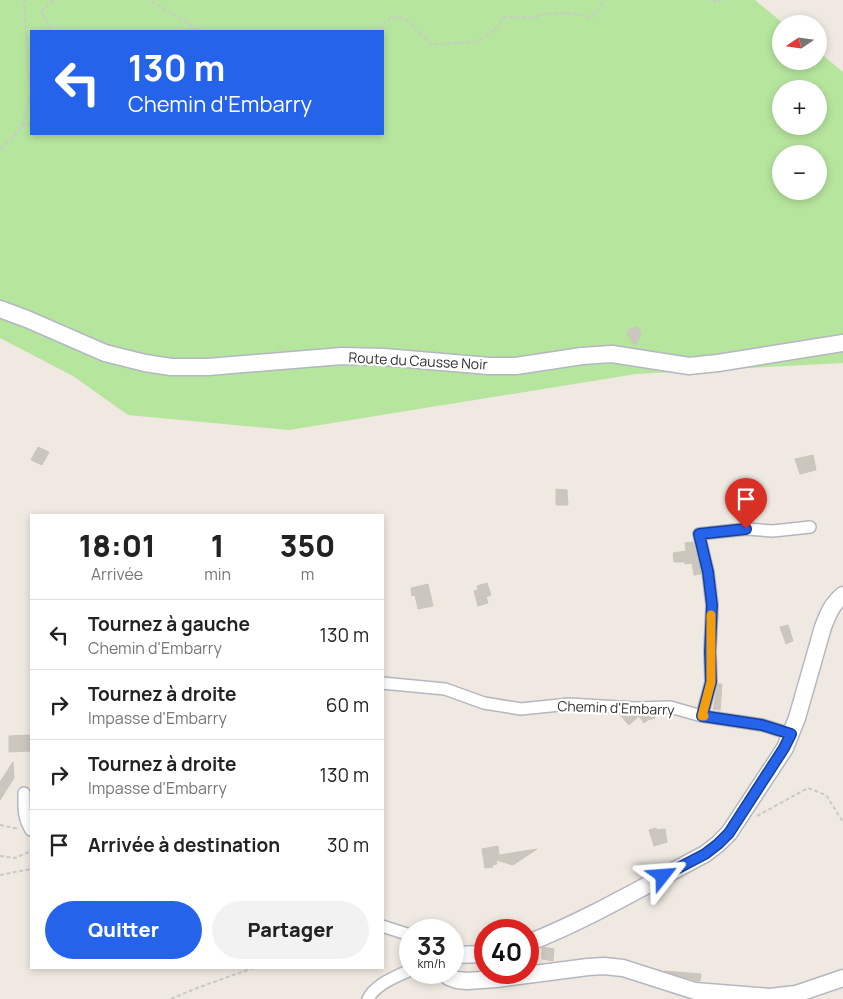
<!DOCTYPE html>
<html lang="fr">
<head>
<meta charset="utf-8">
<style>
	:root { --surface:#fff; --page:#f2f2f2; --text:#222; --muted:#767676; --line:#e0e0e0; --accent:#2563eb }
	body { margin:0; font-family:Manrope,sans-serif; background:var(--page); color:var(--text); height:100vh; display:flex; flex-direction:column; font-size:19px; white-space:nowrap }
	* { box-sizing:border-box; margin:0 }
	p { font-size:16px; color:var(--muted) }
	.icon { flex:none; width:28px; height:28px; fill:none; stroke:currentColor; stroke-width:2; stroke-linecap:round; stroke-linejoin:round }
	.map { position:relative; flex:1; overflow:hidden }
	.panel { position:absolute; left:30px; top:514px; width:354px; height:455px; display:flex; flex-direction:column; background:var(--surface); border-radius:0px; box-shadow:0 2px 8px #0003 }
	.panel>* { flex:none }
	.banner { position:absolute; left:30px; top:30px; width:354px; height:105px; border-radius:0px; box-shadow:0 2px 8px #0003; background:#2563eb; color:#fff; overflow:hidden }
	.needle { width:32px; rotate:257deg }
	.buttons { position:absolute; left:772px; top:15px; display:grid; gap:10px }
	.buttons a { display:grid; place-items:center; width:55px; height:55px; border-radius:50%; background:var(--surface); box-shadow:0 2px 8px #0003; font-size:25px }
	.speed { position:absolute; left:399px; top:919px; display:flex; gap:10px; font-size:25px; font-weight:700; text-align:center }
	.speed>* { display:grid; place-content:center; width:65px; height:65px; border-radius:50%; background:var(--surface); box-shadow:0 2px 8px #0003; line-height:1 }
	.speed small { font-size:12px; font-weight:400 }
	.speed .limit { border:8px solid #d22; background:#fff; color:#111 }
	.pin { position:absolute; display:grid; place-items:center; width:42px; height:42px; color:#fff; margin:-51px -21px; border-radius:50% 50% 50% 0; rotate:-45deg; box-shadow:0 0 5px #0007 }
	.pin .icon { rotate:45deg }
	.me { position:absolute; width:55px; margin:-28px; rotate:62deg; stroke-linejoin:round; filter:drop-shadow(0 0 4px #0008) }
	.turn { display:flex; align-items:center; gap:18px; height:105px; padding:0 15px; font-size:22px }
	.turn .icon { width:65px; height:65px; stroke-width:2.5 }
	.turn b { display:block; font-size:35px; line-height:42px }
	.eta { display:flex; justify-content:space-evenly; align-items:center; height:85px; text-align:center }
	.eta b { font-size:30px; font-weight:800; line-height:35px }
	.cta { display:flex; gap:10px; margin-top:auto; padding:10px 15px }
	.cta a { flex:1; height:58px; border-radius:30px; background:var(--accent); color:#fff; font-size:20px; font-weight:800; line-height:58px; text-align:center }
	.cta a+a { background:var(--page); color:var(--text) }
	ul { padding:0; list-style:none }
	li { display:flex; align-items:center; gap:15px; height:70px; padding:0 15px; border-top:1px solid var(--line) }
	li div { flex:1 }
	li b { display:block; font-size:19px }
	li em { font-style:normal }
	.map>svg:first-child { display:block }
	.green { fill:#b6e59e; fill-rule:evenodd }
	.building { fill:#cbc7bf; stroke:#cbc5ba }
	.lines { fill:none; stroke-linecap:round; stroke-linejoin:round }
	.street-casing { stroke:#b4b7c1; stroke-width:14 }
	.secondary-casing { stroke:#b4b7c1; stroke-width:19 }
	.path { stroke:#c9c9c9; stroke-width:2; stroke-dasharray:4 2.5; stroke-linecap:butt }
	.street { stroke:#fff; stroke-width:11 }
	.secondary { stroke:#fff; stroke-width:16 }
	.route-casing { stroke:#184099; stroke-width:12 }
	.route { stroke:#2563eb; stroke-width:9 }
	.slow { stroke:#f59e0b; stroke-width:9 }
	.labels { text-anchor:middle; stroke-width:4.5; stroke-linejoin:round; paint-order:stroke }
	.street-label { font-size:14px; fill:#2e2e2e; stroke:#fff }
</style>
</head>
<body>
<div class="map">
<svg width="843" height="999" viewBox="0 0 843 999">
	<rect width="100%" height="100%" fill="#efe9e1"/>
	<path class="green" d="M0 0H755L784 24H781V61H819V52L843 72V363L636 374 289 430 128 415 73 376 0 338ZM31 31H382V134H31ZM781 89H819V126H781ZM781 154H819V191H781Z"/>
	<path class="building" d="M636 327 640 330 641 334 635 346 628 336 627 333 630 329Z
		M38 447 49 452 42 465 31 460Z
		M813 455 816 470 800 474 795 459Z
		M556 489 567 490 568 505H556Z
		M693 542 701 573V574L694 575 692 563 685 564V562H674L673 553 686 551 685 543Z
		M487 583 491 595 486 597 488 603 478 606 474 591 478 590 477 586Z
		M428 584 433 606 418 609 415 595 412 596 411 588Z
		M788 625 793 641 786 644 780 627Z
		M718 684H722L720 710 713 709Z
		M620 715H655V718L648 720 644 723 639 716 629 725Z
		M31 735V751L9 752V736Z
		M13 762 14 778 0 800V782Z
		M656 828 657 830 665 829 667 842 654 846 649 830Z
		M498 846 499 855 537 849 513 865 496 860 497 864 492 865 493 867 485 868 482 849Z
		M543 947 554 949 553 961 542 959V948Z
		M664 971 701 974 700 981H697Z"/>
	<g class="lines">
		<g class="street-casing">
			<path id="street" d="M382 683 445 689 484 703 521 709 569 704 636 708 670 707 702 716 762 725 791 734
				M702 716 711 682 710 651 712 605 708 572 699 534 746 529 773 531 810 527
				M24 793C24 808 23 817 31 830
				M382 926 410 935
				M368 999C375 984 396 977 410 970"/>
		</g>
		<g class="secondary-casing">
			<path id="secondary" d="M0 309 27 319 105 353 145 363 171 367H208L342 356 384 357 489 366H516L582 356 612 354 689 366 718 363 843 343
				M528 943C589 919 646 885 705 854L718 844 729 833 785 748 797 718 823 627C828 614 832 604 843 595
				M452 955 485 954
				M445 972 449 977 457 980 467 981 496 979 588 967 604 966 623 968 695 991 770 997 796 994 843 978"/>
		</g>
		<path class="path" d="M53 0 41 11 53 31
			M152 0 154 3 201 31
			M713 0 715 2 722 0
			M382 31 383 24 393 16 407 20 431 44 476 42 493 31 505 17 529 18 548 14 570 13 592 17 605 0
			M21 126 31 124
			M0 149 14 137 23 123 30 95 24 0
			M757 816 808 788 826 795 843 822
			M0 825 19 829
			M0 856 15 858 31 851
			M0 875 31 869
			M171 999 197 988 253 968"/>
		<use href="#street" class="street"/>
		<use href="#secondary" class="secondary"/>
	</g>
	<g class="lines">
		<g class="route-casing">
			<path id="route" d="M663 876 705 854 718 844 729 833 784 748 791 734 762 725 702 716 711 682 710 651 712 605 708 572 699 534 746 529"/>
		</g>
		<use href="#route" class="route"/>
		<path class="slow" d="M704 716H702L711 682V615"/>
	</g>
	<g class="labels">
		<g class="street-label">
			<text transform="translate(418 361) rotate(3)" y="5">Route du Causse Noir</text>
			<text transform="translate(616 708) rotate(2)" y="5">Chemin d'Embarry</text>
		</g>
	</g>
</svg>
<div class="buttons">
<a><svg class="needle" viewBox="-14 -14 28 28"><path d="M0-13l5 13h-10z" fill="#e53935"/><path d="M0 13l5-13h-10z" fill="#767676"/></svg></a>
<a>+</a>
<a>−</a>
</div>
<div class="speed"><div>33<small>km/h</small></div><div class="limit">40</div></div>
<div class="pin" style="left:746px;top:529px;background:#d93025"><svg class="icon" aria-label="arrive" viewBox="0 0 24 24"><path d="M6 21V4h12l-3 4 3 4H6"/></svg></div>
<svg class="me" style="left:663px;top:876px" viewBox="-20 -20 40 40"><path d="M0-17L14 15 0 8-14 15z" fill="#2563eb" stroke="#fff" stroke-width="4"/></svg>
<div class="banner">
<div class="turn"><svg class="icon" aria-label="left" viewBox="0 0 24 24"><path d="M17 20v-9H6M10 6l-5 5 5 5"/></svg><div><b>130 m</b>Chemin d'Embarry</div></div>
</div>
<section class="panel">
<div class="eta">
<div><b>18:01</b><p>Arrivée</p></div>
<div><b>1</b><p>min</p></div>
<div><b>350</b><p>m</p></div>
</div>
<ul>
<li><svg class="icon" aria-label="left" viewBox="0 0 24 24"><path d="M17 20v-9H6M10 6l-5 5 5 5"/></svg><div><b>Tournez à gauche</b><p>Chemin d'Embarry</p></div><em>130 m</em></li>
<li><svg class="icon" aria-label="right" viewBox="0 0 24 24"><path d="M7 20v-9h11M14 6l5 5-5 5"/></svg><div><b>Tournez à droite</b><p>Impasse d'Embarry</p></div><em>60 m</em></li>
<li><svg class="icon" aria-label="right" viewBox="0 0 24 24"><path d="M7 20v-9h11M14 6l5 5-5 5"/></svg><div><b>Tournez à droite</b><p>Impasse d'Embarry</p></div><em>130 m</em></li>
<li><svg class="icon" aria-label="arrive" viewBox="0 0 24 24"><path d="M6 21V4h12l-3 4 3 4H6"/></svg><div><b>Arrivée à destination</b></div><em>30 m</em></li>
</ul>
<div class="cta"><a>Quitter</a><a>Partager</a></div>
</section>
</div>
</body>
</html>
